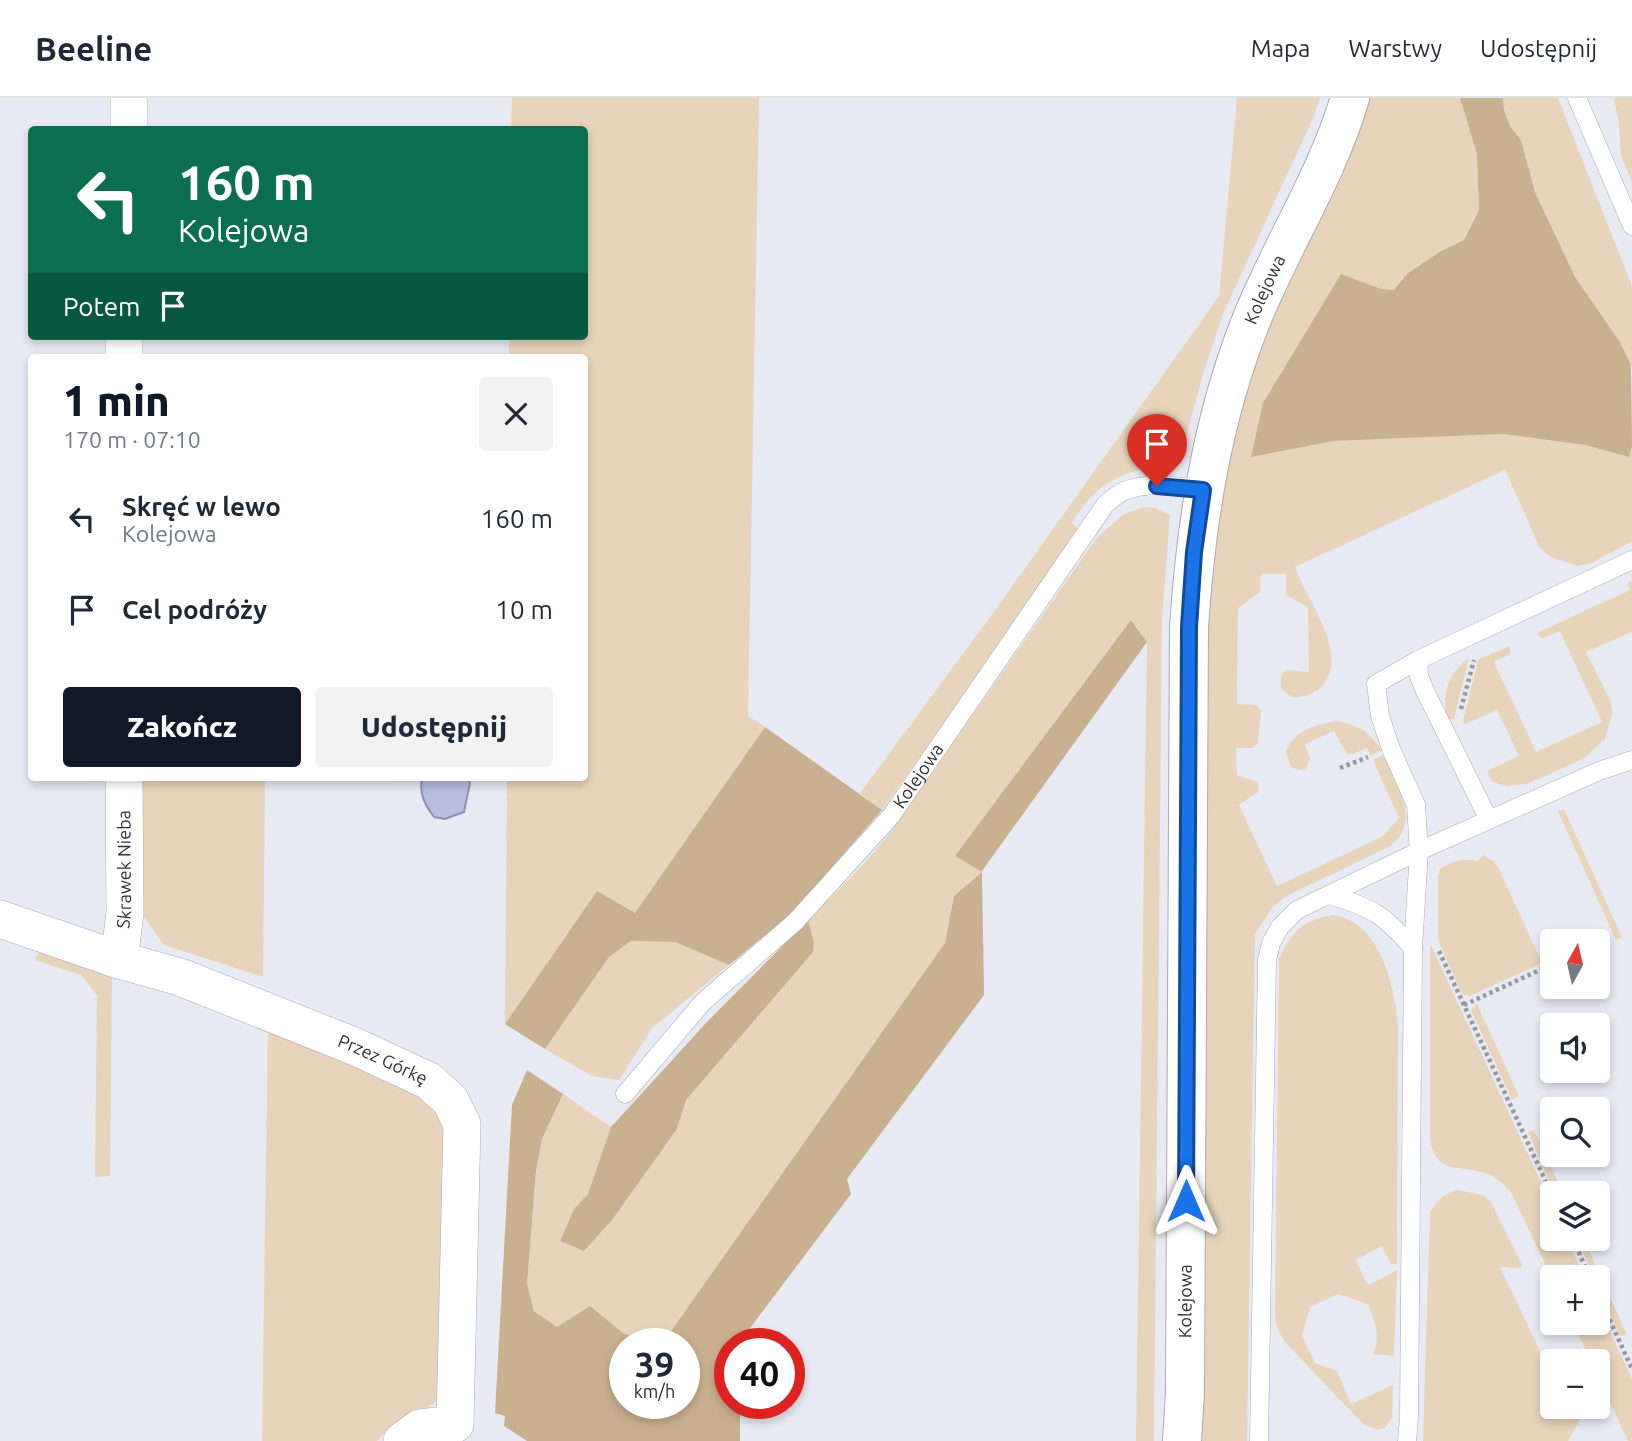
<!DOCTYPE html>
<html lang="pl">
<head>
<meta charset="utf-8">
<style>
	:root { --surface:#fff; --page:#f2f2f3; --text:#1f2937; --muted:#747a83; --line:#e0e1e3; --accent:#111827 }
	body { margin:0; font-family:Ubuntu,sans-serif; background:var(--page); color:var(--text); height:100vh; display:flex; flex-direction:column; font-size:26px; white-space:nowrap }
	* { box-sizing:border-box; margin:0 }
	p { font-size:23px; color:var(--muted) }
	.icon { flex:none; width:38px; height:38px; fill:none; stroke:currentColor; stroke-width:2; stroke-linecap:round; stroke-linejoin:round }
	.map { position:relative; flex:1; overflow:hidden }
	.side { position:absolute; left:28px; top:256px; width:560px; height:427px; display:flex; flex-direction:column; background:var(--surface); border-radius:7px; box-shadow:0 4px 10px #0003 }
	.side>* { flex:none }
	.guide { position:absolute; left:28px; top:28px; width:560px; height:214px; border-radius:7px; box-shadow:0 4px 10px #0003; background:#0b6e4f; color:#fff; overflow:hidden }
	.needle { width:46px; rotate:8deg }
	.tools { position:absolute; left:1540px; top:831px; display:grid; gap:14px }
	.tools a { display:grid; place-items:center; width:70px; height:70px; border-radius:7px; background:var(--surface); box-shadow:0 4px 10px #0003; font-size:35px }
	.speed { position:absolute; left:609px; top:1230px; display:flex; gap:14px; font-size:35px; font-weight:700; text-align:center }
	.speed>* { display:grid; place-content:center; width:91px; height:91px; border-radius:50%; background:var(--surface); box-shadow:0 4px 10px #0003; line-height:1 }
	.speed small { font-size:18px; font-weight:400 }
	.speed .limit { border:10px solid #d22; background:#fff; color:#111 }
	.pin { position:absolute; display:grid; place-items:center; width:60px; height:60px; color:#fff; margin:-72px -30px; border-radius:50% 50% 50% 0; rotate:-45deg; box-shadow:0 0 7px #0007 }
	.pin .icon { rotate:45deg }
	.me { position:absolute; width:77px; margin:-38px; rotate:0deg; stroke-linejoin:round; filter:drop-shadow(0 0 5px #0008) }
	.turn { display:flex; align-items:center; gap:24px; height:147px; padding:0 35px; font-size:32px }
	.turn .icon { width:91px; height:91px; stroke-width:2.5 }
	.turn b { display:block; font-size:49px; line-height:60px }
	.then { display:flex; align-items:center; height:66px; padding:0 35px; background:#0003; gap:14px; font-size:26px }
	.round { display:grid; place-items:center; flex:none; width:74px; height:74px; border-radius:7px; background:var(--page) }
	.summary { display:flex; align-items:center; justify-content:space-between; height:119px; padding:0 35px }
	h1 { font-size:42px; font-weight:800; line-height:52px; color:var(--accent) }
	.cta { display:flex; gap:14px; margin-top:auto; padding:14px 35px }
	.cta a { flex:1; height:80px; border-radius:7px; background:var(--accent); color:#fff; font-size:28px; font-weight:800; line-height:80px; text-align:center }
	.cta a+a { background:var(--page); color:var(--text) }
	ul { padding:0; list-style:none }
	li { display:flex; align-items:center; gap:21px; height:91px; padding:0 35px }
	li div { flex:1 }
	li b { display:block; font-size:26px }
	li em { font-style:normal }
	header { display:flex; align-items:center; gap:42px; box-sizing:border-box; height:98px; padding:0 35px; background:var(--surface); border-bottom:2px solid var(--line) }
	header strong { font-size:33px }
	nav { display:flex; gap:38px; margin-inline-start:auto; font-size:24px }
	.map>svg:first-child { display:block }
	.green { fill:#e7d4bb }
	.forest { fill:#c9b08f; fill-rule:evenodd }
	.water { fill:#b6bce2; stroke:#8e92ae; stroke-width:2 }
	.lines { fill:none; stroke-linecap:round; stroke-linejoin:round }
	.lane-casing { stroke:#a9abb4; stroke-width:19 }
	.street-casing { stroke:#a9abb4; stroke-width:38 }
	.secondary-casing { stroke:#a9abb4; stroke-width:40 }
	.path { stroke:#97999f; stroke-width:4.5; stroke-dasharray:3.5 3.5; stroke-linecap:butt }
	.lane { stroke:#fff; stroke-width:18 }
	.street { stroke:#fff; stroke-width:37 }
	.secondary { stroke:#fff; stroke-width:38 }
	.route-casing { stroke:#114b97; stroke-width:18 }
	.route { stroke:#1a73e8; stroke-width:12 }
	.labels { text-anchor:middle; stroke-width:5; stroke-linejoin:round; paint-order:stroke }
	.street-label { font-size:18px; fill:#2f3033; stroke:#f6f8ff }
</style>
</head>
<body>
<header>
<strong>Beeline</strong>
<nav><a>Mapa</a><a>Warstwy</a><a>Udostępnij</a></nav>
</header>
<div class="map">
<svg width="1632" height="1343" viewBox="0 0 1632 1343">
	<rect width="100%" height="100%" fill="#e8eaf3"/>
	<path class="green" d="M512 0H759L748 618 765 629 635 816 597 793 505 926 507 679H584V259H509V238H584V32L511 31Z
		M1237 0H1320L1314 18 1223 216 1203 276 1179 366C1128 372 1101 377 1072 425L1081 433 882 712 860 695 991 518 1219 198Z
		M1369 0H1460L1477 56 1479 112 1464 142 1441 153 1408 175 1394 192 1381 191 1251 359 1334 343 1503 336 1585 347 1629 359 1632 349V443L1592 465 1577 468 1551 459 1540 450 1505 372 1295 469C1306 502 1352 557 1321 589 1312 597 1302 600 1291 599L1281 590C1278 566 1293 573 1309 574L1308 509 1286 497V476H1261L1260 494 1238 510 1237 606 1256 607 1261 612 1258 645 1252 650H1236L1237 677 1257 684 1259 690 1258 694 1239 707 1277 788 1382 739 1399 720 1373 662 1383 657C1397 687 1421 720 1392 747L1285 799 1272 810 1255 836 1247 1343H1197L1207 514C1215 429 1226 344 1255 264 1288 174 1330 87 1369 0Z
		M1503 0H1558L1632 188V269L1620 244 1575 179 1535 94 1521 42 1510 28 1504 12Z
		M1614 0H1632V84L1621 58 1619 26Z
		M1144 409 1155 410 1170 417 1162 521 1154 1343H1136L1147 544 1132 522 956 758 982 774 954 798 945 845 664 1243 624 1236 590 1209 557 1229 534 1213 527 1186 536 1073 542 1041 563 996 611 1029 588 1096 574 1111 560 1143 584 1153 612 1122 677 1031 685 1002 812 854 814 844 808 822 863 767 890 735 1095 442 1124 416Z
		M1632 482V534L1586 554 1611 604 1612 617 1605 641 1583 661 1527 686 1507 688 1492 684 1487 673 1519 658 1497 612 1465 626 1463 623 1478 562 1510 548V556L1494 564 1536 654 1602 624 1560 533 1542 541 1537 535 1630 492 1627 485Z
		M1469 560 1454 621H1448C1440 598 1449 574 1469 560Z
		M1336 623C1358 626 1370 635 1382 652L1371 658 1367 650 1353 656H1347L1334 633 1305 646 1310 660 1306 671 1300 672 1291 669 1286 654C1292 634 1316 626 1336 623Z
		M139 679H265L263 879 164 847 139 812Z
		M1564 711 1622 839 1616 842 1558 713Z
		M1483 757 1493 763 1499 771 1542 865 1470 898 1462 896 1438 842V778L1440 771C1453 762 1463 760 1478 763Z
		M1332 817C1380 821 1396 891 1398 930L1397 1166H1391L1382 1148 1355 1162 1368 1187 1397 1172 1394 1258 1373 1256C1381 1237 1375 1224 1368 1206L1338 1196 1310 1209 1302 1238 1315 1265 1337 1273 1351 1306 1393 1287 1392 1320 1385 1330 1378 1332 1363 1326 1285 1244 1278 1232 1275 1218 1279 861C1292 834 1301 823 1332 817Z
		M631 843 675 844 729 867 652 930 619 982 592 978 545 951 609 859Z
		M43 844 112 867 110 1078 95 1079 97 897 81 877 35 862Z
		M1430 845 1552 1108V1141H1567L1585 1179 1552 1180V1181L1511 1094C1504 1086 1495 1078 1485 1075 1459 1066 1436 1078 1430 1041Z
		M1477 906 1519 998 1512 1002 1471 912Z
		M268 923 421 994 448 1022 445 1295C424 1318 397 1321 377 1343H262Z
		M1534 1032 1563 1095H1554L1528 1034Z
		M1457 1092 1483 1097 1491 1104 1522 1167 1521 1170 1500 1169 1552 1278V1309H1582L1580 1321 1568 1343H1423L1430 1115C1437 1101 1444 1096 1457 1092Z
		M1577 1141H1584L1627 1237 1620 1238 1598 1189V1180L1594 1179Z
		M1598 1207 1632 1281V1343H1628L1598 1279V1264L1591 1263 1573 1225H1598Z"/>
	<path class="forest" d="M1460 0H1503L1504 12 1510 28 1521 42 1535 94 1575 179 1620 244 1631 267 1632 349 1629 359 1585 347 1503 336 1334 343 1251 359 1263 305 1341 176 1381 191 1394 192 1408 175 1441 153 1464 142 1479 112 1477 56Z
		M1131 522 1147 544 982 773 984 897 847 1081 851 1096 738 1246H730V1257L723 1266 730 1276V1306H740V1343H527L504 1328 505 1318 495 1315 512 1007 527 972 563 996 542 1041 536 1073 527 1186 534 1213 557 1229 590 1208 624 1236 664 1243 945 845 954 798 982 774 955 758ZM625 1246H684V1306H625Z
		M765 629 882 712 792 815 729 867 675 844 631 843 609 859 545 951 505 926 597 793 635 815Z
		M808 822 814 844 813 854 686 1002 677 1031 612 1122 584 1153 560 1143 574 1111 588 1096 611 1029 706 925Z"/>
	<path class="water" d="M422 679H467L470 685 464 714 445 721 434 719C424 706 419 695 422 679Z"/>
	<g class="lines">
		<g class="lane-casing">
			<g id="lane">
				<path d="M1577 0 1632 128"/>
				<path d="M1418 562 1419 578 1425 593 1489 722"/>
				<path d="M1329 797C1373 810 1383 816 1413 850"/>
				<path id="s1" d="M625 996 703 904 795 824 891 718 1105 407C1111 402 1117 396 1124 393 1148 383 1179 388 1204 392"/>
				<path d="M1259 1343 1267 862 1271 845 1280 829 1297 812 1419 753 1599 673 1632 662"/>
				<path d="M1407 1343 1409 1319 1413 850 1419 753 1416 707 1391 651 1380 618 1376 586 1418 562 1632 462"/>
			</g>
		</g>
		<g class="street-casing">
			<g id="street">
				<path d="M129 0V32"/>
				<path d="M124 259V238"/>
				<path id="s2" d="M0 821 119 862 180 879 356 949 429 983 450 1002 462 1026 455 1326 420 1330 402 1343"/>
				<path id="s3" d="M119 862 125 815 124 679"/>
			</g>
		</g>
		<g class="secondary-casing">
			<g id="secondary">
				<path id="s4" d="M1182 1343 1185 1294 1189 529C1196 424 1212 321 1251 223 1281 148 1327 78 1350 0"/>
			</g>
		</g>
		<path class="path" d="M1461 611 1474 562
			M1340 670 1368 659
			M1439 853 1552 1097
			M1464 907 1544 870 1552 862
			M1573 1141 1590 1180
			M1598 1196 1632 1271"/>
		<use href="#lane" class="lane"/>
		<use href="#street" class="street"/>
		<use href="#secondary" class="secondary"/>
	</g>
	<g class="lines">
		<g class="route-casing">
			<path id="route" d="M1157 388 1203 392 1194 454 1189 529 1186 1103"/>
		</g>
		<use href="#route" class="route"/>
	</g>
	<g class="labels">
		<g class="street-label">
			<text dy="6" stroke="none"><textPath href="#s4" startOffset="1162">Kolejowa</textPath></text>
			<text dy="6" stroke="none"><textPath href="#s1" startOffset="434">Kolejowa</textPath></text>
			<text dy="6" stroke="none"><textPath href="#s3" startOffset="91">Skrawek Nieba</textPath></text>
			<text dy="6" stroke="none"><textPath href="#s2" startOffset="408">Przez Górkę</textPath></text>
			<text dy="6" stroke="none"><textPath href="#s4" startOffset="140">Kolejowa</textPath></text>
		</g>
	</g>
</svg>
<div class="tools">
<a><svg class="needle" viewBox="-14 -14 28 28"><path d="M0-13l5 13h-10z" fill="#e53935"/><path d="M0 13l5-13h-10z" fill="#747a83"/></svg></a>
<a><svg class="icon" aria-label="sound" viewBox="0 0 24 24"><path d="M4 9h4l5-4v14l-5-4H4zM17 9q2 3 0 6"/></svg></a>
<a><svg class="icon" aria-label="search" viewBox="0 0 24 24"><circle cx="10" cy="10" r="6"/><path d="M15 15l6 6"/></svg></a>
<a><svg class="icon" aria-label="layers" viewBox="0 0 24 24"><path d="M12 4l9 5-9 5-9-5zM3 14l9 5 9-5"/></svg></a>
<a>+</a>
<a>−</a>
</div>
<div class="speed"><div>39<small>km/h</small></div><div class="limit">40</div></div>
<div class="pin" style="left:1157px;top:388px;background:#d93025"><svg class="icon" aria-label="arrive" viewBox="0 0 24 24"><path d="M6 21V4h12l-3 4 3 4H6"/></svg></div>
<svg class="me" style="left:1186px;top:1103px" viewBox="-20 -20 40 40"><path d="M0-17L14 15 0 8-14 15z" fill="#1a73e8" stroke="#fff" stroke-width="4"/></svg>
<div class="guide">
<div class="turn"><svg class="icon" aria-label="left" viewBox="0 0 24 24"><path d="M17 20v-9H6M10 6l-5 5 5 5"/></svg><div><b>160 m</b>Kolejowa</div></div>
<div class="then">Potem<svg class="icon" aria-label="arrive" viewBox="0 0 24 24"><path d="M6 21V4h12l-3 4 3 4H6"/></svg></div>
</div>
<section class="side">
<div class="summary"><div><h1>1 min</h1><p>170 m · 07:10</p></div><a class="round"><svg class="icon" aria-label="close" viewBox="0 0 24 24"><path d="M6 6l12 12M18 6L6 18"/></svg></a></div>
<ul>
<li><svg class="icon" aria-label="left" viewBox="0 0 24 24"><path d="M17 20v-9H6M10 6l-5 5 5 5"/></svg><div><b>Skręć w lewo</b><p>Kolejowa</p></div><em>160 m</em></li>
<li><svg class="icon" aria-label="arrive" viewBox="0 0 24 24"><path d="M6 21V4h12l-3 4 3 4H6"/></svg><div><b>Cel podróży</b></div><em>10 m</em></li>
</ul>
<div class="cta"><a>Zakończ</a><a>Udostępnij</a></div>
</section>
</div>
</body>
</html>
